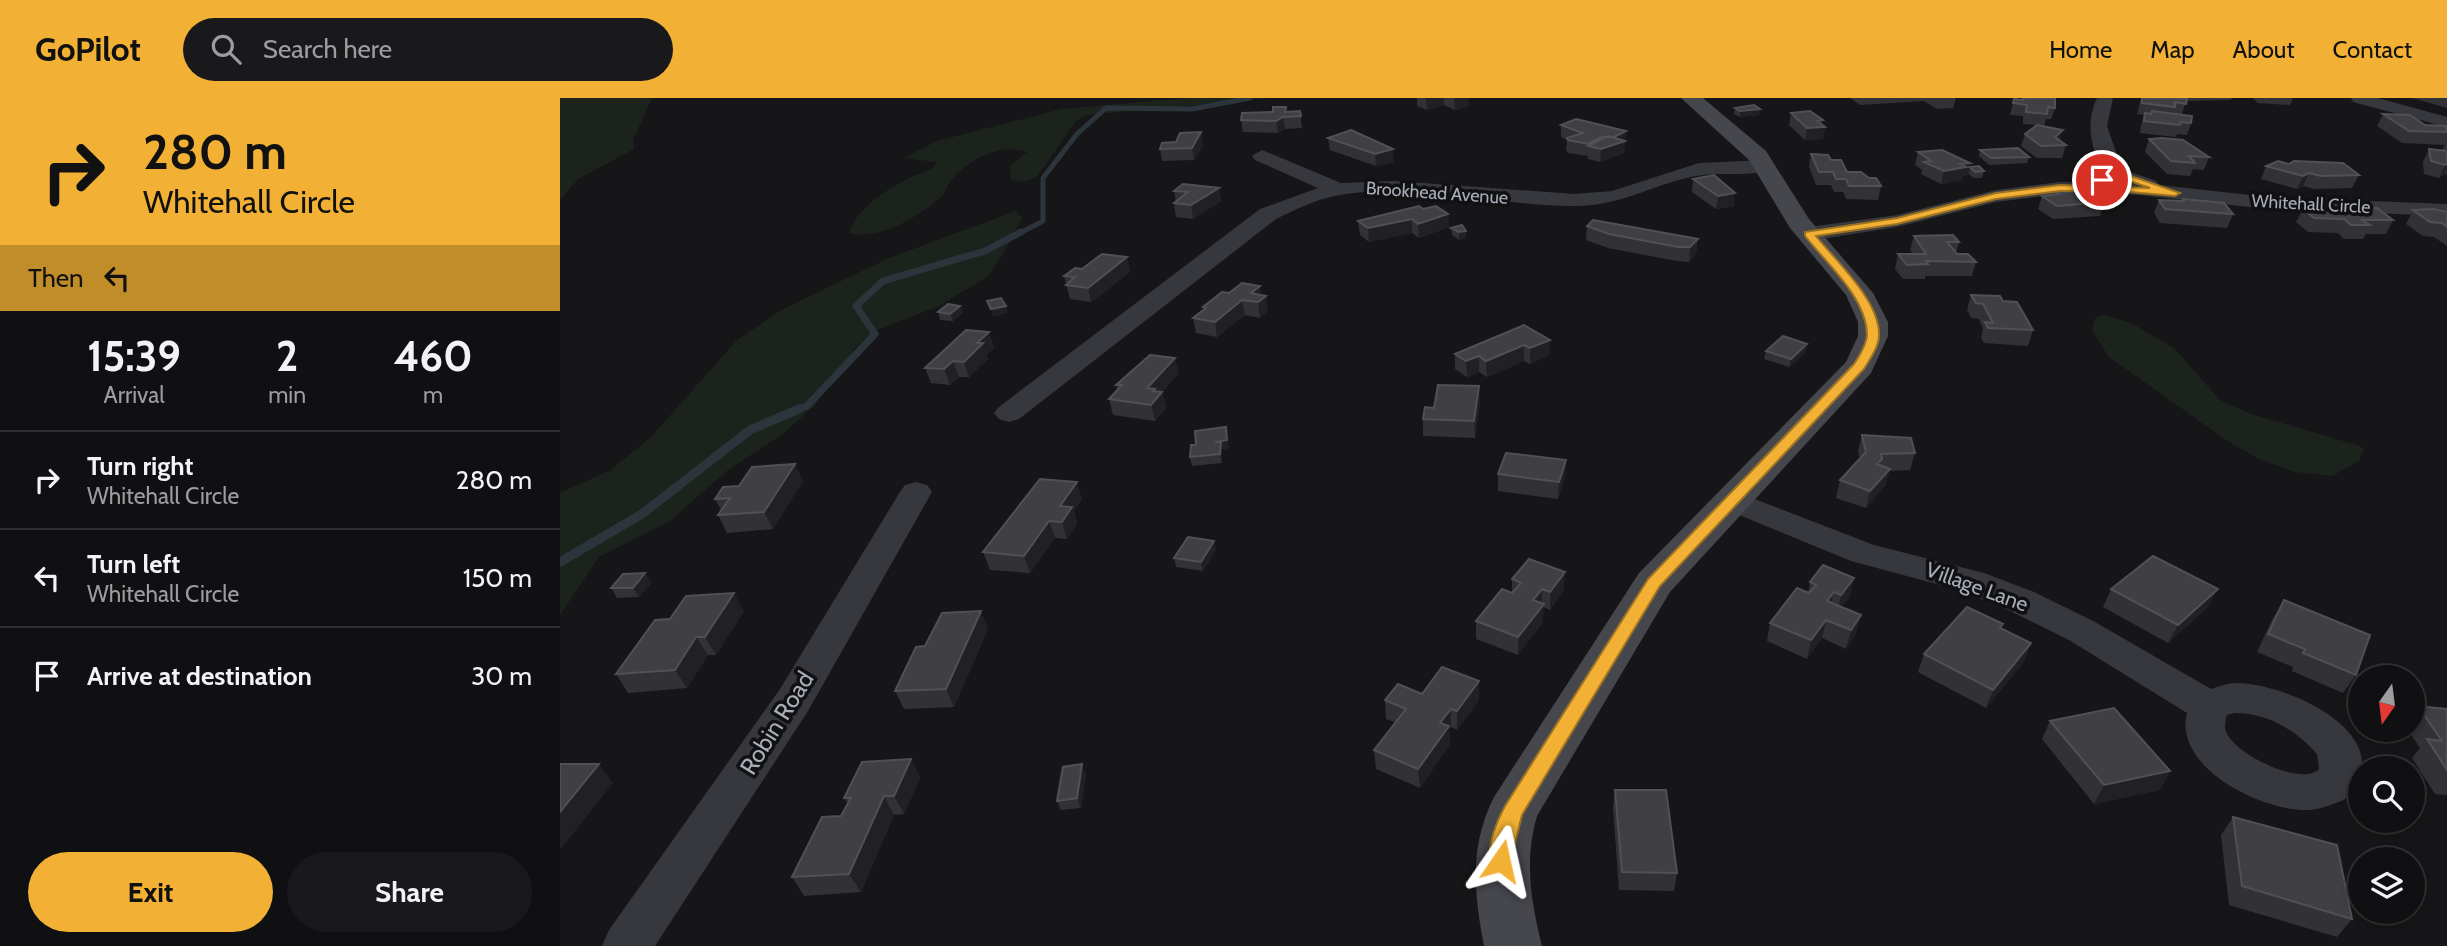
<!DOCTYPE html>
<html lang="en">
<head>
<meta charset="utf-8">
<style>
	:root { --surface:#101012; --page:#19191b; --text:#f1f3f6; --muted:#9c9d9f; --line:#303032; --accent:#f2b134 }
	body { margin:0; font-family:Cabin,sans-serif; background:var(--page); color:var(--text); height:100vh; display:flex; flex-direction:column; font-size:26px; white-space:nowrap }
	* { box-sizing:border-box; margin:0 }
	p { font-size:23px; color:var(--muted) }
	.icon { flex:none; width:38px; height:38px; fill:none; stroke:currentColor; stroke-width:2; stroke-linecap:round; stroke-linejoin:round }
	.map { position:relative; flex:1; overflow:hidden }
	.side { display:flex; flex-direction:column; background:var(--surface); width:560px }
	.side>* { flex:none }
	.hud { background:#f2b134; color:#111; overflow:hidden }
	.needle { width:46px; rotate:194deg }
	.controls { position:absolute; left:1788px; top:567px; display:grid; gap:14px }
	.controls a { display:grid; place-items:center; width:77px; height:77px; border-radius:50%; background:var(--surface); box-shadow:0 4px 10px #0003,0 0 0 2px var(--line); font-size:35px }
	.pin { position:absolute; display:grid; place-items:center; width:60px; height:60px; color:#fff; margin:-30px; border:4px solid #fff; border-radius:50%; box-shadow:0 2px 7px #0007 }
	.me { position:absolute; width:77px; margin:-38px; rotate:11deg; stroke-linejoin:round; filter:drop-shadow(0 0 5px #0008) }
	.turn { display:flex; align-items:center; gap:24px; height:147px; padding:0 28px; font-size:32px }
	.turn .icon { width:91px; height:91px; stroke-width:2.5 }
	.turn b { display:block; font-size:49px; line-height:60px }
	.then { display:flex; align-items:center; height:66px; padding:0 28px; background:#0003; gap:14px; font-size:26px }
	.eta { display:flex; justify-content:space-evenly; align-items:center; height:119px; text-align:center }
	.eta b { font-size:42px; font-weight:700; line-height:49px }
	.primary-button { display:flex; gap:14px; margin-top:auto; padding:14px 28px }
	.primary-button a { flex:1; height:80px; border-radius:42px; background:var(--accent); color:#111; font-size:28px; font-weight:700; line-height:80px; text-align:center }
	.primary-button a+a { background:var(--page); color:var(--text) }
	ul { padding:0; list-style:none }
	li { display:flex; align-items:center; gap:21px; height:98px; padding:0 28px; border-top:2px solid var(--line) }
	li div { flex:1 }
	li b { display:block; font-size:26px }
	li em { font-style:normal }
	header { display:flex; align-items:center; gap:42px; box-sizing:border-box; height:98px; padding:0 35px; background:var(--accent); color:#111 }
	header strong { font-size:33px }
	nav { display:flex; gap:38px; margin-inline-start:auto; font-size:24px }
	.search { width:490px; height:63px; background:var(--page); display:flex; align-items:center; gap:18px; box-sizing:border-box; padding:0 24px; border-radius:38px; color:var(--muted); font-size:26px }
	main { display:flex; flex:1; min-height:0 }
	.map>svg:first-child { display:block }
	.green { fill:#1c231d }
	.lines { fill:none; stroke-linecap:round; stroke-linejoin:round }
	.stream-far2 { stroke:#2c353c; stroke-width:5 }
	.stream-far1 { stroke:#2c353c; stroke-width:7 }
	.stream { stroke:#2c353c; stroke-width:9 }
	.street { fill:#37383d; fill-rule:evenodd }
	.secondary { fill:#45474d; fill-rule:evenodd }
	.wall { fill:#323236 }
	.shaded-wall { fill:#212124 }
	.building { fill:#3f3f44; stroke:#4f5156; stroke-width:2 }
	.route { fill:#f2b134; stroke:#9d7322; stroke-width:2 }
	.labels { text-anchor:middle; stroke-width:7; stroke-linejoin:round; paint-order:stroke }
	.far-street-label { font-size:18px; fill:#a8adb8; stroke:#111113 }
	.street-label { font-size:21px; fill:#a8adb8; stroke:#111113 }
	.near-street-label { font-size:24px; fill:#a8adb8; stroke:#111113 }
</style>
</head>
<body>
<header>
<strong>GoPilot</strong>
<div class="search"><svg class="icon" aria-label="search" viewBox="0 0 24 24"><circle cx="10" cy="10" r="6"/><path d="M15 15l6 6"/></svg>Search here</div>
<nav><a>Home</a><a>Map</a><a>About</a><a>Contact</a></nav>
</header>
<main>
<section class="side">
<div class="hud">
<div class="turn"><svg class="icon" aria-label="right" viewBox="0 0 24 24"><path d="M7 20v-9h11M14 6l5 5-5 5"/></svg><div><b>280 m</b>Whitehall Circle</div></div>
<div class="then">Then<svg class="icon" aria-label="left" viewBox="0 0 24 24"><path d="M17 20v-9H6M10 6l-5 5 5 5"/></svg></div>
</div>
<div class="eta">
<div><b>15:39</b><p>Arrival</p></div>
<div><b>2</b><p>min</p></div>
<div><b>460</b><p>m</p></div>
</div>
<ul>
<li><svg class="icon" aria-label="right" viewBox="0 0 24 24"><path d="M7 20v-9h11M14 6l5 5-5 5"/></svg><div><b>Turn right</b><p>Whitehall Circle</p></div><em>280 m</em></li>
<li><svg class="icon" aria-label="left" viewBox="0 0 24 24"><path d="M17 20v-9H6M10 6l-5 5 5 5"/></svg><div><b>Turn left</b><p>Whitehall Circle</p></div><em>150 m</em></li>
<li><svg class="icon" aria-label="arrive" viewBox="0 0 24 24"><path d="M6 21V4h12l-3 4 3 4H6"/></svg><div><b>Arrive at destination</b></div><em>30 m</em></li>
</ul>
<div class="primary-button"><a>Exit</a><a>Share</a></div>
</section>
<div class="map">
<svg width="1887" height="848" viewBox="0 0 1887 848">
	<rect width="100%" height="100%" fill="#161618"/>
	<path class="green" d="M0 0H92L73 42 74 51 18 81 0 102Z
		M627 0H712L527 17 516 23 477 79C467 84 461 85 451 82L450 68 467 54C441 44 405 63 390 84 386 90 384 98 378 102 354 121 320 142 289 135 296 111 327 91 349 80 357 76 366 74 374 69L376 64 344 60 377 43 502 11Z
		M456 113 462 120 444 155 427 179 379 208 315 233 295 250 253 309 224 335 168 372 110 423 39 459 0 517V395L51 372 92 338 176 243 223 211 329 160Z
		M1544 217 1571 225 1614 250 1660 302 1691 316 1800 348 1804 351 1799 363 1772 378 1735 374 1699 361 1669 344 1549 259 1532 232 1535 220Z"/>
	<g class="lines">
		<path class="stream-far2" d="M458 136 483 123V80L517 36 546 10 632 11 690 0"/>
		<path class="stream-far1" d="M235 313 247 308 315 236 296 208 323 183 425 153 461 134"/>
		<path class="stream" d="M0 464 82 416 190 332 239 311"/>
		<path class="street" d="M1537 0H1553L1547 28 1562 71 1596 83 1599 87 1708 99 1887 106V118L1708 111 1579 97 1500 96 1436 104 1337 129 1249 143 1238 136 1249 129 1337 117 1436 92 1500 84 1563 85 1547 79C1532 56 1524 26 1537 0Z
			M1791 0H1818L1887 19V29L1793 4Z
			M702 52 781 85 835 83 1014 96 1052 93 1139 65 1205 62 1215 68C1206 80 1158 74 1143 77 1097 83 1066 108 1014 108 939 108 848 83 775 98 754 102 735 112 716 121L459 321 449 324 439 321 434 315 439 309 700 111 758 90 695 62 692 58Z
			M356 384 367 387 372 394 248 613 95 848H42L49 832 220 591 340 394 345 387Z
			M1171 392 1314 447 1424 475 1474 494 1535 524 1651 591C1660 588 1668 585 1677 585 1717 585 1807 621 1802 670 1800 682 1792 692 1784 702 1773 706 1759 712 1747 712 1702 713 1613 670 1627 615L1509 542 1448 512 1399 492 1291 463 1160 409 1155 402 1160 395ZM1675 615C1707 615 1736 632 1757 656L1759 671C1742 690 1666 653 1665 629 1665 625 1666 621 1667 617Z"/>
		<path class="secondary" d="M1121 0H1143L1206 53 1249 121 1313 195 1328 224V238L1311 275 1110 494 977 718C964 764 971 803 982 848H924C914 795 909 748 934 699L1079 475 1286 264 1298 238V224L1286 197 1230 130 1189 62Z"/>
	</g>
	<path class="wall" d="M857 0H909V8L895 12 884 7 867 12 857 8Z
		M1290 0H1396L1393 10 1377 11 1364 3 1300 7Z
		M1462 0H1495V10L1491 21H1486L1484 28 1506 47 1502 60H1477L1461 48 1465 36 1476 27 1463 26V18L1450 17 1454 1 1462 2Z
		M1581 0H1672L1671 2 1626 3 1622 16 1631 25 1627 37 1617 36 1616 39 1580 35 1581 27 1584 17 1577 16Z
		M1693 0H1733L1730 7 1698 5Z
		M1852 0H1887V10Z
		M1175 10 1200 11 1199 17 1180 19 1174 16Z
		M740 13 742 30 725 31 718 35 683 34 681 22 713 14Z
		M1231 15 1263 22 1262 27 1265 29 1263 41 1245 42 1229 27Z
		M1823 16 1865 27 1887 28V76H1885L1879 80 1864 76 1863 64 1869 51 1882 52 1885 47 1842 45 1817 28Z
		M1001 27 1066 33 1064 55 1040 64 1028 61V58L1008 55 1006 52 1007 42 1001 39Z
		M791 32 834 64 816 68 770 52 768 40Z
		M641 34 643 47 634 62 602 63 600 51Z
		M1589 41 1649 59 1644 72 1633 71 1630 78 1607 76 1585 54Z
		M1420 52 1469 59 1467 65 1429 67 1419 58Z
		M1358 54 1410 65 1407 77 1403 78 1402 82 1381 86 1361 76 1362 72 1355 67Z
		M1251 56 1271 62 1287 74 1309 80 1321 88 1318 102 1286 101 1283 94H1274L1271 87H1256L1249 69Z
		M1729 66 1799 77 1792 90 1754 91 1743 88 1737 91 1701 81 1706 68Z
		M1410 69 1424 73 1422 80H1413L1408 75Z
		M1133 81 1174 108 1156 111 1132 94Z
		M659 90 661 103 633 121 616 119 614 105 616 104 614 93Z
		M1496 94 1544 104 1540 118 1493 121 1478 111 1482 98 1495 96Z
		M1623 101 1673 116 1667 130 1600 125 1594 115 1599 102 1622 103Z
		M863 111 888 116 889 129 859 140 852 135 809 144 800 137 798 123Z
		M1743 111 1833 122 1826 136H1806L1803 141H1784L1778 135 1748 134 1736 124Z
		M1853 112 1887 114V148L1874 139 1863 138 1846 126Z
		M1027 128 1138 141 1136 155 1129 164 1117 163 1048 150 1026 142Z
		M891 130 906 133V140L899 142 892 137Z
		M1354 138 1399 144 1396 155 1416 164 1412 178H1365V181H1343L1335 171 1338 156H1353L1350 152Z
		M567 159 570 174 531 204 510 201 504 178 522 171Z
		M669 195 702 197 708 213 700 220 685 217 657 239 636 235 633 220 643 212V209Z
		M1411 197 1443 203 1473 232 1468 248 1424 245 1421 240 1423 231 1419 221 1411 220 1407 212Z
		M400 208 403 215 393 223 380 222 378 214Z
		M964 227 989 257 970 266 964 263 927 279 919 274 907 279 895 271V256Z
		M429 234 434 250 426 257 428 261 409 279H399L390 287 371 285 365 270Z
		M1206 253 1246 254 1229 269 1204 261Z
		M619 275 602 294 606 310 595 323 553 317 549 301 558 292 556 287Z
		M920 304 915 340 863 338V321L874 310Z
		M1302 337 1355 355 1350 372 1329 373 1325 388 1306 410 1276 400 1280 382 1300 361 1298 353Z
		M636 347 669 350 662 351V365L632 368 630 359Z
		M1006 362 1005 379 998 401 938 393V376Z
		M235 366 243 383 213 431 167 435 158 417 161 412 155 401 179 388Z
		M522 401 514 413 517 426 507 441 495 440 470 475 430 472 423 454Z
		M654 443 656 452 643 473 616 469 614 460Z
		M85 475 91 485 79 499 57 500 51 490Z
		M952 481 1004 492 990 512 983 509V524L958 557 916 541V523L952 494Z
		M1250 484 1290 498 1281 509 1296 535 1286 551 1262 540 1247 561 1207 543 1210 525 1248 495Z
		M1551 491 1648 509 1608 545 1543 509Z
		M1724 502 1796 577 1783 595 1732 573 1733 569 1697 554 1713 520Z
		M184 513 156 557H148L127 590 68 595 56 576Z
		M1441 530 1471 545 1464 564 1426 610 1358 574 1364 556Z
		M428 531 394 609 344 611 335 593 365 548Z
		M919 583V602L897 632 891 629 889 632 890 646 860 690 816 671 814 652 835 624 826 621 825 602Z
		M1858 608 1887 611V697L1875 696 1852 660 1860 650 1848 632H1853V614Z
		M1490 623 1610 673 1600 692 1534 706 1482 641Z
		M351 661 360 680 344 716 334 717 301 794 244 798 232 779 281 718 288 706 284 700Z
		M526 676 521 710 501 712 497 703Z
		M1055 692 1117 775 1114 793 1059 792 1053 710Z
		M1673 719 1792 821 1777 839 1669 807 1661 737Z"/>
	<path class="shaded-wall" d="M866 0H884V7L867 12Z
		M894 0H909V8L895 12Z
		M1200 11 1199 17 1180 19V13Z
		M723 19 725 31 718 35 716 23Z
		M1263 22 1262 29H1265L1263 41 1245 42 1247 30 1257 23Z
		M1503 32 1499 45 1495 39Z
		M1066 33 1064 55 1040 64 1041 51 1054 47V39Z
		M641 34 643 47 634 62 632 50Z
		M1041 39V51L1028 48 1027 58 1028 46Z
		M833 51 834 64 816 68 815 56Z
		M1410 65 1407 77 1403 78 1402 82 1381 86 1384 73 1400 66Z
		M1887 66V72L1885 76 1879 80 1885 67Z
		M1749 75 1743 88 1737 91 1743 78Z
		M659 90 661 103 633 121 631 107Z
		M1175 95 1174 108 1156 111 1158 98Z
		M888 116 889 129 859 140 858 126Z
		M852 121V135L809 144 808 130Z
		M906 133V140L899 142V134Z
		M1138 141 1136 155 1129 164 1130 149Z
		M567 159 570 174 531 204 528 190Z
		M700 188 702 201 706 198 708 213 700 220 698 204 691 195Z
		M682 202 685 217 657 239 655 224Z
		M400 208 403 215 393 223 390 216Z
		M446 208 448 215 433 219 431 211Z
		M429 234 434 250 426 257 428 261 409 279 404 264 417 245Z
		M990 242 989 257 970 266V250Z
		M1247 246 1246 254 1229 269 1231 261Z
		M964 247V263L927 279 926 263Z
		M919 258V274L907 279 906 263Z
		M615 260 619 275 597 299 602 294 606 310 595 323 587 290Z
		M393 263 399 279 390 287 384 271Z
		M919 288 920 304 915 340 914 323Z
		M666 329 669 350 662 351V365L660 356 655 344Z
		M1006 362 1005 379 998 401 999 384Z
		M235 366 243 383 213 431 204 414Z
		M1330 371 1325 388 1306 410 1310 393Z
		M517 384 522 401 514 413 517 426 507 441 502 424 500 408Z
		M489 423 495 440 470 475 464 458Z
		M654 443 656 452 643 473 641 464Z
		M1005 474 1004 492 990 512V494Z
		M85 475 91 485 79 499 73 490Z
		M1294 480 1290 498 1277 515 1281 497Z
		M982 491V508L984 506 983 524 958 557V539L973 502Z
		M1658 491 1648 509 1608 545 1618 527Z
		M1274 494 1269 512 1267 503Z
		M174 495 184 513 156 557 145 539Z
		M421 513 428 531 394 609 386 591Z
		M1301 517 1296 535 1286 551 1291 532Z
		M1266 522 1262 540 1247 561 1251 542Z
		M136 539 148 557 127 590 115 572Z
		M1471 545 1464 564 1426 610 1433 592Z
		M919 583V602L897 632V613Z
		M891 611V629L889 632 890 646 860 690 858 671 880 625Z
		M351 661 360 680 344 716 334 698Z
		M39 666 53 685 0 752V714Z
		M522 666 526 676 521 710 517 700Z
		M1610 673 1600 692 1534 706 1544 687Z
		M324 698 334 717 301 794 289 776Z"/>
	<path class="building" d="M1463 0H1495V10L1488 9 1487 16 1466 14 1467 7 1453 5 1454 1 1463 2Z
		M1582 0H1618L1627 1 1626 6 1615 4V9L1582 5Z
		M1194 7 1200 11 1180 13 1175 10Z
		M713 9H726L725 14 740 13 741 18 723 19 716 23 681 22 682 15 713 14Z
		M1250 13 1263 22 1257 23 1265 29 1247 30 1231 15Z
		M1592 13 1632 18 1631 25 1621 24 1620 27 1584 23 1585 15 1591 16Z
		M1823 16 1850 17 1865 27 1887 28V34L1849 33Z
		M1016 21 1066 33 1054 39H1041L1028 46 1008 42 1007 40 1023 35 1001 27Z
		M1477 27 1503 32 1495 39 1506 47 1481 48 1465 36Z
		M791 32 833 51 815 56 768 40Z
		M641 34 632 50 600 51 602 45 616 44 620 35Z
		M1048 38 1065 43 1041 51 1028 48Z
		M1602 40 1623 42 1649 59 1629 58 1635 65 1611 63 1589 41Z
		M1458 50 1469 59 1431 60 1420 52Z
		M1869 51 1887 53V66L1885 67 1871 63Z
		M1382 52 1410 65 1400 66 1406 69 1384 73 1364 64 1371 63 1358 54Z
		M1251 56 1268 57 1271 62H1281L1287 74H1301L1309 80H1316L1321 88H1289L1286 81H1276L1273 74H1259Z
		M1718 63 1729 66 1734 63 1783 65 1799 77 1761 78 1749 75 1743 78 1706 68Z
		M1419 68 1424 73 1415 74 1410 69Z
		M1154 77 1175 95 1158 98 1133 81Z
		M623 86 659 90 631 107 614 105 628 94 614 93Z
		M1527 93 1544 104 1497 108 1482 98 1500 96 1496 94Z
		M1623 101 1664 105 1673 116 1605 111 1599 102 1624 103Z
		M859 108 863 111 876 108 888 116 858 126 852 121 808 130 798 123Z
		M1817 110 1833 122H1802L1810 127H1791L1784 121 1754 120 1743 111Z
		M1873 111 1887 114V129L1882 125 1870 124 1853 112Z
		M1033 122 1138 141 1130 149H1118L1049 136 1027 128Z
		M902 127 906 133 899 134 891 130Z
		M1393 137 1399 144H1387L1397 156H1408L1416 164 1366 163 1368 166 1347 167 1338 156H1366L1354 138Z
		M542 156 567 159 528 190 506 187 515 179 504 178 515 170 522 171Z
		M682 185 700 188 691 195 706 198 698 204 682 202 655 224 633 220 646 210 643 209 662 194 669 195Z
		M1411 197 1440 198 1443 203 1457 204 1473 232 1428 230 1425 224 1433 225 1423 206 1416 205Z
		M441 200 446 208 431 211 427 203Z
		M388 206 400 208 390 216 378 214Z
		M964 227 990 242 970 250 964 247 926 263 919 258 906 263 895 256Z
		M406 232 429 234 417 245H423L404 264 393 263 384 271 365 270Z
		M1223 238 1247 246 1231 261 1206 253Z
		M590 257 615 260 587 290 595 291 593 293 602 294 591 307 549 301 562 287H556Z
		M878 287 919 288 914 323 863 321 865 309 874 310Z
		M666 329 667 342 655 344H661L660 356 630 359 631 347H636L635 333Z
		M1302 337 1351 340 1355 355 1321 356 1322 361 1317 366 1330 371 1310 393 1280 382 1306 354Z
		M946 355 1006 362 999 384 938 376Z
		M235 366 204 414 158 417 170 400 155 401 163 389 179 388 192 369Z
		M480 381 517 384 500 408 512 409 502 424 489 423 464 458 423 454Z
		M628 439 654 443 641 464 614 460Z
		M1593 458 1658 491 1618 527 1551 491Z
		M969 461 1005 474 990 494 982 491 973 502 984 506 958 539 916 523 942 491 952 495 961 485 952 481Z
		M1263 467 1294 480 1281 497 1274 494 1267 503 1301 517 1291 532 1266 522 1251 542 1210 525 1237 490 1249 495 1256 487 1250 484Z
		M85 475 73 490H51L63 476Z
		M174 495 145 539H136L115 572 56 576 95 522 110 521 126 498Z
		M1724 502 1810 537 1796 577 1743 555 1745 551 1708 536Z
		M1407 509 1443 526 1440 530 1471 545 1433 592 1364 556Z
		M421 513 386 591 335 593 356 549 365 548 382 515Z
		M882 569 919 583 897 613 891 611 880 625 889 628 858 671 814 652 846 611 825 602 838 586 862 596Z
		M1858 608 1887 611V672L1867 641 1882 643Z
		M1554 610 1610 673 1544 687 1490 623Z
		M351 661 334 698H324L289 776 232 779 262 719 281 718 291 700H284L302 664Z
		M0 666H39L0 714Z
		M522 666 517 700 497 703 503 669Z
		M1055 692H1106L1117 775 1062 774Z
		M1673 719 1777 747 1792 821 1682 788Z"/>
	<path class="route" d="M1554 72 1620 95 1615 98 1558 93H1500L1436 101 1337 126 1256 138C1276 163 1320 203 1319 237 1319 249 1310 261 1304 271L1100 488 962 717 949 770 941 772 933 770C924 751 936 725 945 708L1088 481 1294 266C1300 257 1307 246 1307 236 1306 199 1266 165 1245 138V134L1337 120 1436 95 1500 87 1590 90 1555 78 1542 85 1537 82Z"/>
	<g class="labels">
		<g class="far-street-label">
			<text transform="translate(877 95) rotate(4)" y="6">Brookhead Avenue</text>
			<text transform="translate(1751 106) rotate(3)" y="6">Whitehall Circle</text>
		</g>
		<g class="street-label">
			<text transform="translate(1417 489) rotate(20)" y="7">Village Lane</text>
		</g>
		<g class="near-street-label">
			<text transform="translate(217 625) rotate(-58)" y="8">Robin Road</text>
		</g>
	</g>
</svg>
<div class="controls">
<a><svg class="needle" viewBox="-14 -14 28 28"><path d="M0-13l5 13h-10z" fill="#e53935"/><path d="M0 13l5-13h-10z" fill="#9c9d9f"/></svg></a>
<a><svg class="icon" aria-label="search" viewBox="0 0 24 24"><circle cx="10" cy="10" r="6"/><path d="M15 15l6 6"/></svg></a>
<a><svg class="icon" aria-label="layers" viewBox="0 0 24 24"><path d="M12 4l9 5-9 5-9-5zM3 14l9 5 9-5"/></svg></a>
</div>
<div class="pin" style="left:1542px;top:82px;background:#d93025"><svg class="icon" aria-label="arrive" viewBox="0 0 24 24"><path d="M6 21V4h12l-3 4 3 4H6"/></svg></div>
<svg class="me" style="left:941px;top:763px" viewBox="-20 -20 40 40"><path d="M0-17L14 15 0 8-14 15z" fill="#f2b134" stroke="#fff" stroke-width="4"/></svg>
</div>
</main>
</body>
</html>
